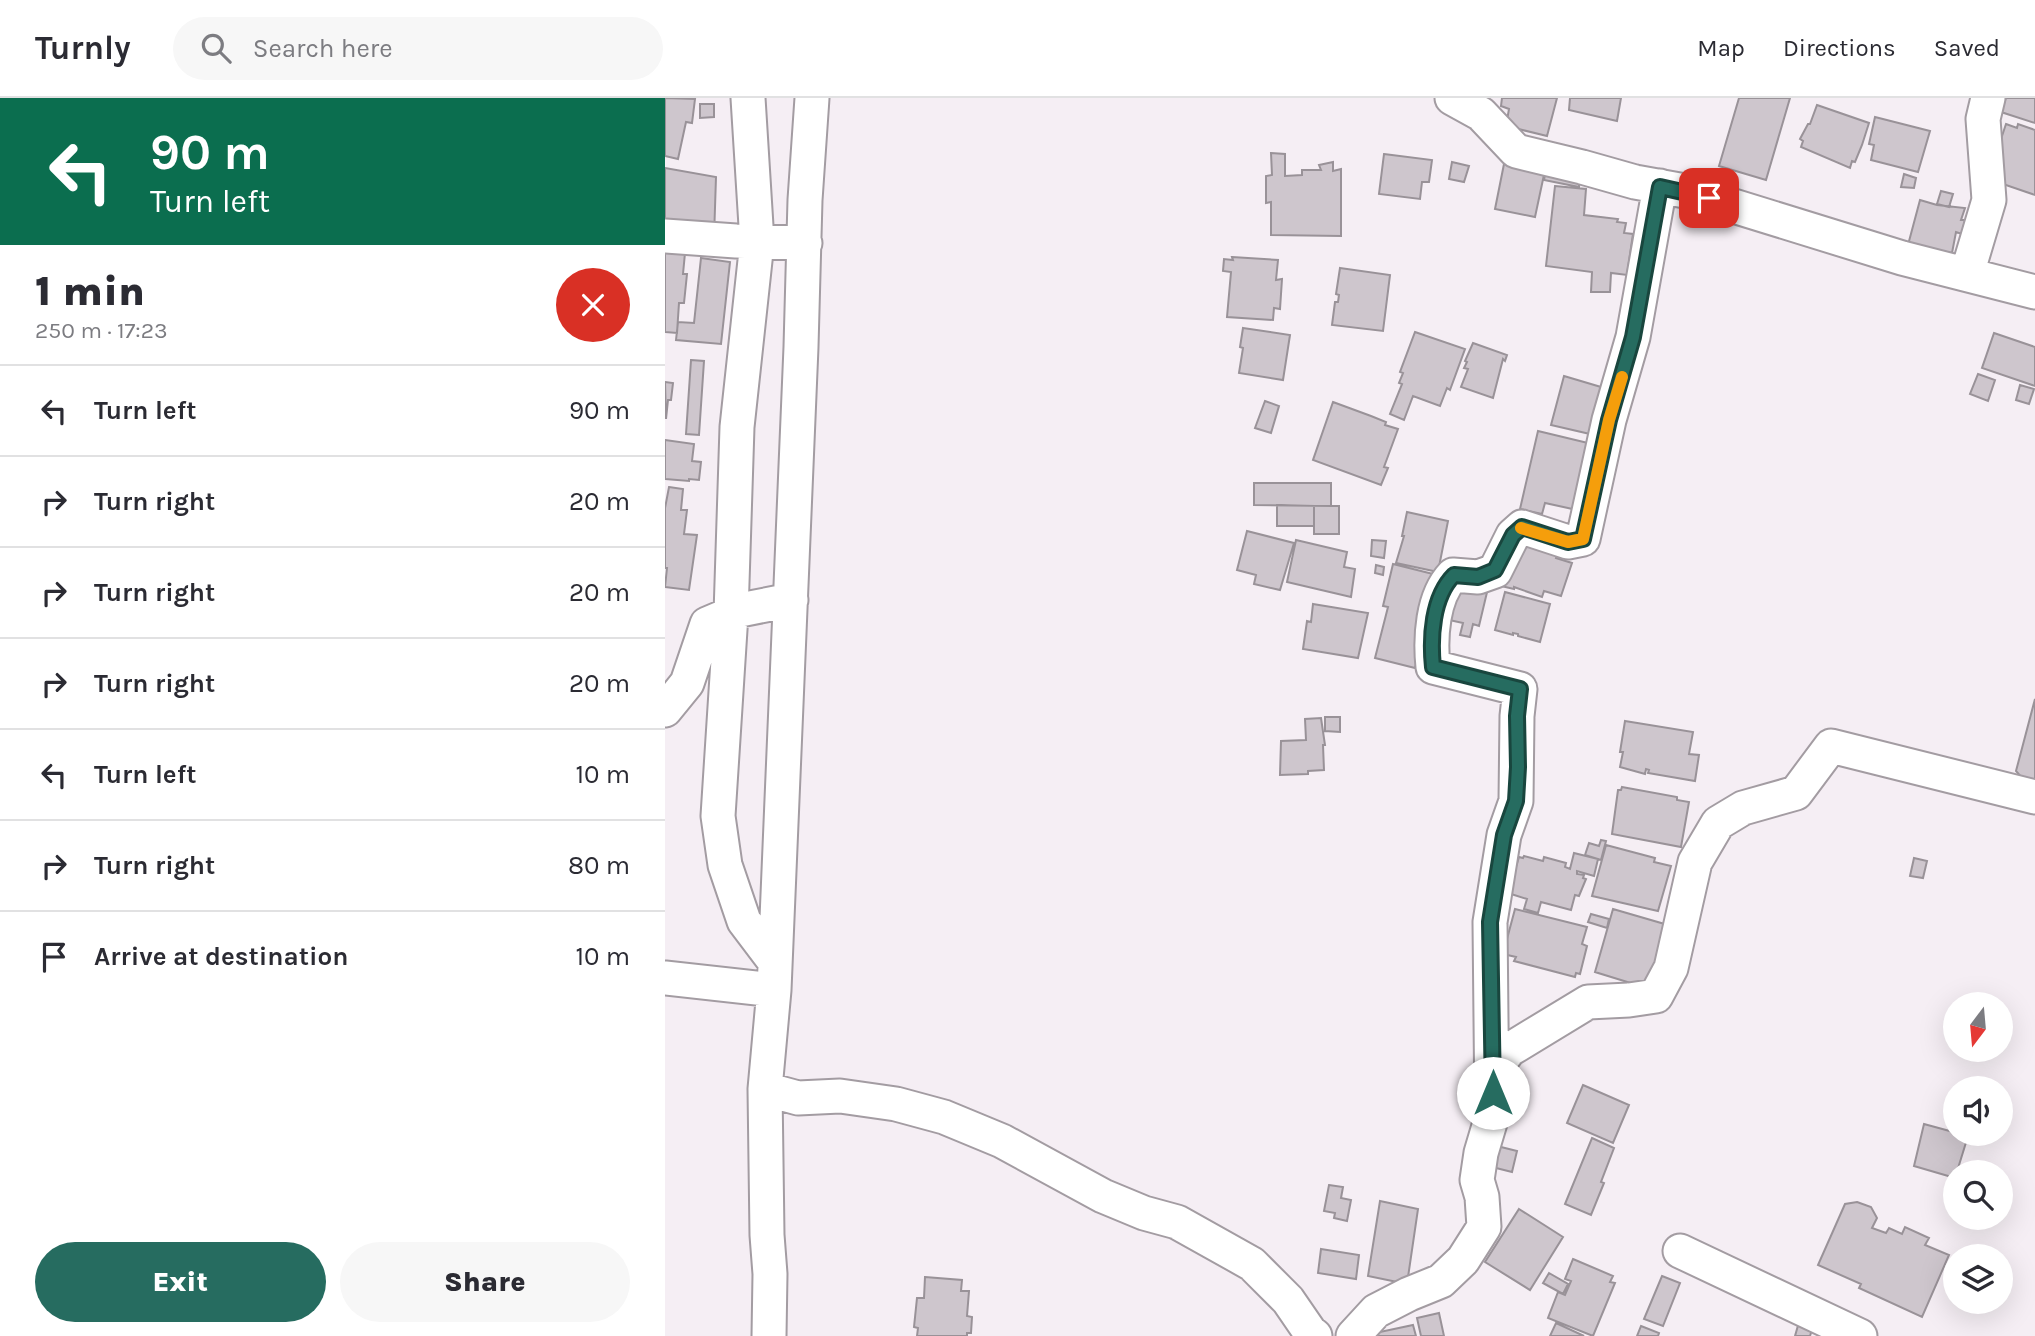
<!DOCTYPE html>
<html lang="en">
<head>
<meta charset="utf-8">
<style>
	:root { --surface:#fff; --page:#f7f7f7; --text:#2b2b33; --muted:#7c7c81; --line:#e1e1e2; --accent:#266c60 }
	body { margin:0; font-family:Karla,sans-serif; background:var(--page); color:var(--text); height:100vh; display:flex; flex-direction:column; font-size:26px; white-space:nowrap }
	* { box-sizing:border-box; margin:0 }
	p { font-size:23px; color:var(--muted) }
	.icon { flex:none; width:38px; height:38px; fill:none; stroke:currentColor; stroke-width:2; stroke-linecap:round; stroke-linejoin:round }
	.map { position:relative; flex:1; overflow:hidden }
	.side { display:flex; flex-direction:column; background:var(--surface); width:665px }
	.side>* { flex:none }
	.banner { background:#0b6e4f; color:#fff; overflow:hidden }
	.needle { width:46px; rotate:196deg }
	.fabs { position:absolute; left:1278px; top:894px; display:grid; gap:14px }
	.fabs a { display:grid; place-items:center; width:70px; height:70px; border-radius:50%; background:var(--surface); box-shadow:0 7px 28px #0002; font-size:35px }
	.pin { position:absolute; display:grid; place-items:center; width:60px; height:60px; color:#fff; margin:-30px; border-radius:14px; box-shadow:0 4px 10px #0006 }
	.me { position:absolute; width:77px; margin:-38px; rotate:0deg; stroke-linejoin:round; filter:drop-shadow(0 0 5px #0008) }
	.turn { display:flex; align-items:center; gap:24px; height:147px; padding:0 35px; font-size:32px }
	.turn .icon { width:91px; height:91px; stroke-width:2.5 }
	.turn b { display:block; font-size:49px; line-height:60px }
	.round { display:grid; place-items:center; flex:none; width:74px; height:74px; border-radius:37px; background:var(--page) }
	.summary { display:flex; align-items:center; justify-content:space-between; height:119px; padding:0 35px }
	h1 { font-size:42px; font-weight:800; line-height:52px }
	.cta { display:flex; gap:14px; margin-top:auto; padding:14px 35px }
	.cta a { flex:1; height:80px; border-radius:42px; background:var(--accent); color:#fff; font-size:28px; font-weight:800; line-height:80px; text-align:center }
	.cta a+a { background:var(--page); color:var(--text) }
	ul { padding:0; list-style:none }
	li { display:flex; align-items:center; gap:21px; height:91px; padding:0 35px; border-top:2px solid var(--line) }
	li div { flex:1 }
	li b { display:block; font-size:26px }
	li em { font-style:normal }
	header { display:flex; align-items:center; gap:42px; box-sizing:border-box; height:98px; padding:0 35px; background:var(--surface); border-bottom:2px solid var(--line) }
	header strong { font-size:33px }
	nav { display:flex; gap:38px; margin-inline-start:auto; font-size:24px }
	.search { width:490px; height:63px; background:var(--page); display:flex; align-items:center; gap:18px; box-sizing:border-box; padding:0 24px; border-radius:38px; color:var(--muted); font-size:26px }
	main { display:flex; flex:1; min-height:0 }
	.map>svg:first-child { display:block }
	.building { fill:#cec6cd; stroke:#999298; stroke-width:2 }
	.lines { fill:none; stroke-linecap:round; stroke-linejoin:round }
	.minor-casing { stroke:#a39ca2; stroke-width:37 }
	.minor { stroke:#fff; stroke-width:33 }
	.route-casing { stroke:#19463e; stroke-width:18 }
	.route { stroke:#266c60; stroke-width:12 }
	.slow { stroke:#f59e0b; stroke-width:12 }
</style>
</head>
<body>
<header>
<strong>Turnly</strong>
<div class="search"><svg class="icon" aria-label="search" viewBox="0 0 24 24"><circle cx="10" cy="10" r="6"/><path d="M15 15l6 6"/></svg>Search here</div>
<nav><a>Map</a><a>Directions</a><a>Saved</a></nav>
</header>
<main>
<section class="side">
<div class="banner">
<div class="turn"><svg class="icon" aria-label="left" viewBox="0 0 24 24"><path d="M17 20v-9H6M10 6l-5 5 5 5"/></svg><div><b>90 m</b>Turn left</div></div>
</div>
<div class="summary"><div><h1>1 min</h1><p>250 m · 17:23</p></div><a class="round" style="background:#d93025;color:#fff"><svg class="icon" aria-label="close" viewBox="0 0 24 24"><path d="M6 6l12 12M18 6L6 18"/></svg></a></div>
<ul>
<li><svg class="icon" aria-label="left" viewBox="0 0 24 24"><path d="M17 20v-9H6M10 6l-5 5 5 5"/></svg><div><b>Turn left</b></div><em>90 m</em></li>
<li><svg class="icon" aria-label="right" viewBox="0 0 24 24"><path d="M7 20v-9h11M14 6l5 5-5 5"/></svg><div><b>Turn right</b></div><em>20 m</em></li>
<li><svg class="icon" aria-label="right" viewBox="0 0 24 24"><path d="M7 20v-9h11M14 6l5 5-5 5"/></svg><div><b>Turn right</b></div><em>20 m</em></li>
<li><svg class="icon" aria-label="right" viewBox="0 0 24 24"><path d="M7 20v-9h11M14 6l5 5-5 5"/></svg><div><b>Turn right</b></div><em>20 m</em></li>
<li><svg class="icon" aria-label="left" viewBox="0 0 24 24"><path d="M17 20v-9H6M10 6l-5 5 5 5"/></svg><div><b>Turn left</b></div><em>10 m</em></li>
<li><svg class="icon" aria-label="right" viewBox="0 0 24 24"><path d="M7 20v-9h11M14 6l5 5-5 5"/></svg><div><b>Turn right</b></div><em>80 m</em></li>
<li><svg class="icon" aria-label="arrive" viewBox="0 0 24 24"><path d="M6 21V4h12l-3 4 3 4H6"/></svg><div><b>Arrive at destination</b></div><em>10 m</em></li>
</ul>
<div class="cta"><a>Exit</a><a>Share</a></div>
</section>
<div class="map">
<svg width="1370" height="1238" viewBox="0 0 1370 1238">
	<rect width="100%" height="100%" fill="#f5eef4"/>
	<path class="building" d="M0 0 30 1 27 25 21 24 13 61 0 58Z
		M837 0H892L882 38 841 28 844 11 836 8Z
		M905 0H956L952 23 904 12Z
		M1074 0H1125L1101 82 1054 68Z
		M1341 0H1370V25L1336 14Z
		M35 6H49V19L35 20Z
		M1152 7 1204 25 1197 47 1190 64 1187 63 1185 70 1136 49 1138 43 1135 41 1143 26H1145Z
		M1210 19 1265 33 1253 74 1206 62 1209 47 1204 46Z
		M1341 26 1352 30 1353 26 1370 32V97L1332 84 1328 65Z
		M606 55 620 56V78L637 77V72H656L654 67 668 64V73L676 71V138L606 137V104L601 105V78L607 77Z
		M719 56 767 62 764 84H757L755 101 714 96Z
		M787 64 804 68 799 84 784 81Z
		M839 66 880 72 870 119 830 111Z
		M882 66 916 73 914 89 879 82Z
		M0 70 51 79 49 140 0 130Z
		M1239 76 1251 80 1249 90 1236 89Z
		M890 88 921 91 919 117 953 121 952 124 961 125 959 135 968 136 962 177 946 175 945 194H926L927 174 881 168Z
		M1276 93 1288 96 1284 109 1272 106Z
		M1255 102 1272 107 1300 110 1296 122H1300L1297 136 1291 134 1287 155 1243 147Z
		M0 153 20 155 18 176H22L19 205H14L12 235 0 234Z
		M567 159 613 162 611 182 617 181 615 211 609 210 608 222 562 219 566 174 558 173 559 161 568 162Z
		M36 160 65 164 56 246 11 242 13 224 29 225Z
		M675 170 725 177 718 233 667 227 670 204H673L674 197 671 196Z
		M578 230 625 237 618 282 574 275 578 250 575 249Z
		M750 234 800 251 785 292 782 290 775 308 748 298 739 322 725 316 737 286 734 285 738 275 735 274Z
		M1329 235 1370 249V288L1317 270Z
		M808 245 842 257 840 263 838 261 828 300 796 289 803 271 799 270 802 264 800 263Z
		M26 262 39 263 34 337 21 336Z
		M1313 276 1330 282 1323 303 1305 296Z
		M899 278 936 289 925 336 886 327Z
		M0 284 8 285 6 302H3L1 321Z
		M1355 287 1369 291 1364 306 1351 302Z
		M600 303 614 308 606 335 590 330Z
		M668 304 706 318 721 324 720 327 733 331 719 369 723 370 716 387 648 362Z
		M873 333 923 345 912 412 880 405 877 416 855 411Z
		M0 342 29 346 27 363 36 364 34 382 24 381V383L0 381Z
		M589 385H666V408L589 407Z
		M4 389 18 391 16 412H22L19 436 32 437 24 492 0 489 2 470H0V410Z
		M612 407 649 408V428H612Z
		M649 408H674V436H649Z
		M742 414 783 423 773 474 731 465 739 438H737Z
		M582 433 629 445 615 492 589 486 591 477 572 472Z
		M853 437 894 450 891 460 907 465 896 498 879 493 877 499 849 489V491L836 488Z
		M631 442 682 454 679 469 690 471 686 499 622 484Z
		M707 442 721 443 719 460 706 458Z
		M728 466 776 478 750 570 710 560 723 509 718 508Z
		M711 467 719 469 718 477 710 475Z
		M783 484 823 490 814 528 808 526 805 539 795 537 798 525 775 520Z
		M840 494 885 506 875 544 853 538V536L848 535V537L830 532Z
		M648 506 703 515 693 560 638 551 642 523 646 524Z
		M1370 601V681L1364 683 1357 680 1351 673Z
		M660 619H675V634L660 633Z
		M656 620 660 647H658L659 672 643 673V676L615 677 616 643 641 642 640 621Z
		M960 623 1028 634 1024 656 1034 657 1030 683 983 675 984 672 981 671 980 676 955 669 958 654H955Z
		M957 689 1012 699V702L1024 704 1016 749 947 736 953 692H956Z
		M936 742 941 743 936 762 920 757 924 745 934 748Z
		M941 747 990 760 989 764 1006 768 993 813 927 798Z
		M909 755 933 761 929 778 912 773V776L919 777 918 780 921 781 914 798 910 797 906 812 876 804 873 815 859 811 862 801 843 795 854 759 858 760 859 758 878 763 879 759 901 765 900 769 905 771Z
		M1249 760 1262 763 1258 780 1245 778Z
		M850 811 922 829 917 846 922 848 915 876 911 875 910 879 849 863 851 859 838 856Z
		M948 811 1003 827 985 891 930 874Z
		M926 816 944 821 942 830 923 824Z
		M918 987 964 1007 948 1045 902 1025Z
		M1259 1026 1303 1038 1290 1080 1249 1068Z
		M927 1040 949 1050 936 1084 939 1085 926 1117 900 1106Z
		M824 1046 852 1053 847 1074 819 1067Z
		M664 1087 678 1089 676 1100 686 1102 682 1123 669 1120 670 1115 659 1113Z
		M715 1103 753 1111 742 1186 703 1178Z
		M1192 1104 1206 1109 1212 1120 1207 1130 1221 1135 1224 1130 1237 1136 1240 1129 1264 1140 1260 1147 1284 1157 1257 1219 1194 1190 1196 1186 1153 1167 1180 1106Z
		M854 1111 898 1139 865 1192 820 1164Z
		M656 1151 694 1157 691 1181 653 1175Z
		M908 1161 948 1178 945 1184 950 1185 928 1238 883 1220 893 1194 900 1197 906 1183 900 1181Z
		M884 1175 903 1186 898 1196 878 1185Z
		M997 1178 1015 1185 998 1228 979 1221Z
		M260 1179 297 1182 296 1193H304L302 1218 307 1219 306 1235H302V1238H252L253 1230 249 1229 252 1200H259Z
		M774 1215 779 1238H756L752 1220Z
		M1136 1217 1150 1222 1145 1238H1130Z
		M891 1225 919 1238H885Z
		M748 1227 751 1238H710V1235Z
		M976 1228 994 1235 993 1238H972Z"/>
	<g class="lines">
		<g class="minor-casing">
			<path id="minor" d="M83 0 92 144 72 329 66 516 53 718 60 767 79 823 110 864
				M787 0 816 16 851 53 917 69 970 84 1020 93 1237 160 1370 194
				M0 138 71 143 140 145
				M1302 176 1324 102 1318 21 1323 0
				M0 612 22 585 42 526 75 512 126 502
				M0 880 109 892
				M828 973 844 952 923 904 964 902 991 898 1006 870 1030 764 1053 725 1078 710 1131 695 1166 648 1370 699
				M100 991 133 1000 175 998 231 1006 279 1019 337 1043 438 1098 479 1115 512 1124 587 1166 623 1202 645 1234 650 1238
				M1015 1153 1195 1238
				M104 1238 105 1176 102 1137 100 991 109 892 136 249 140 102 147 0
				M688 1238 711 1213 744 1196 776 1183 798 1162 819 1129 817 1099 812 1082 816 1055 827 1018 825 824 839 737 851 703 852 618 855 591 768 569C765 540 767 499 788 477L813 479 830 473 848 437 857 429 903 444 918 441 944 322 968 239 995 88"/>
		</g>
		<use href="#minor" class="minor"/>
	</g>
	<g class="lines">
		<g class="route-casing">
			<path id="route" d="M828 995 825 824 839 737 851 703 853 669 852 618 855 591 768 569C765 540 767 499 789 477L813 479 830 472 848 437 857 429 903 444 918 441 944 322 968 239 995 89 1044 100"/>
		</g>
		<use href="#route" class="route"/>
		<path class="slow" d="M856 430 903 444 918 441 944 322 957 279"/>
	</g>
</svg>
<div class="fabs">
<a><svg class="needle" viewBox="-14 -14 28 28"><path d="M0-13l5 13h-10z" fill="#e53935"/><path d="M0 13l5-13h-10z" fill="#7c7c81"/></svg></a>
<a><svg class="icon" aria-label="sound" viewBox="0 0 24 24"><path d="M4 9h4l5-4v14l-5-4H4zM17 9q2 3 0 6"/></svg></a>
<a><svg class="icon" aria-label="search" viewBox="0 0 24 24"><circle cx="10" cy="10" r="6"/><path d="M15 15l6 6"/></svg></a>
<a><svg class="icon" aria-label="layers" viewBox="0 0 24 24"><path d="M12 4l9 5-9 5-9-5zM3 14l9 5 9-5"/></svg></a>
</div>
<div class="pin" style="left:1044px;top:100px;background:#d93025"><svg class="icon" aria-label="arrive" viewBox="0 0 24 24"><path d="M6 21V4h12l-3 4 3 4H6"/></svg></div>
<svg class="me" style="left:828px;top:995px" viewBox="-20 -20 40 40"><circle r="19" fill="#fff"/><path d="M0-13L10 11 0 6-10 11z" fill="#266c60"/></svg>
</div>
</main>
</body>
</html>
